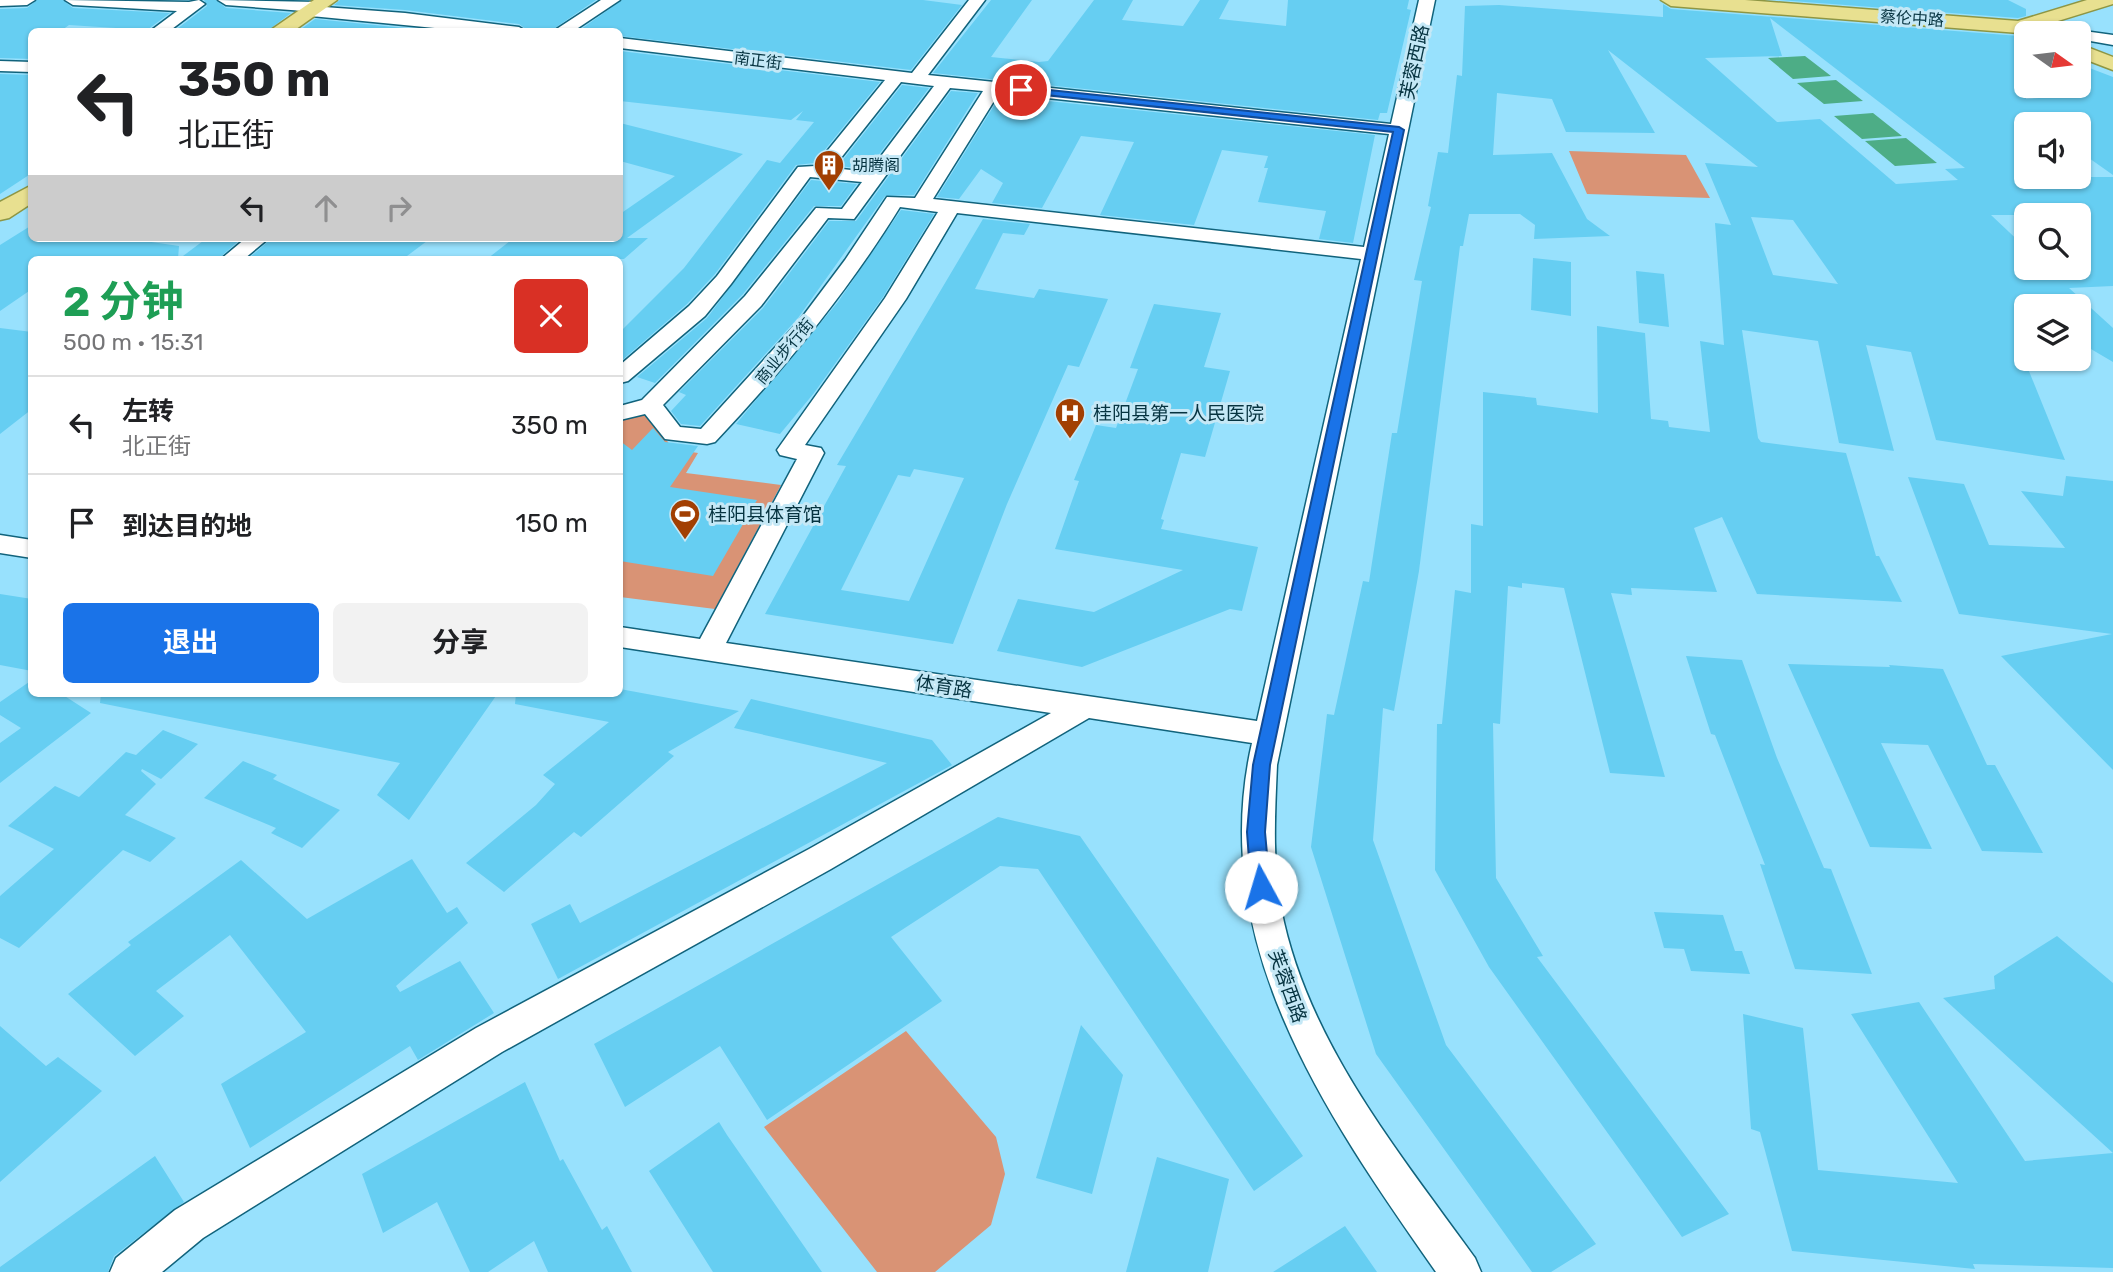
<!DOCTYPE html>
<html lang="zh">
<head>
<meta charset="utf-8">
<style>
	:root { --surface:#fff; --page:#f2f2f2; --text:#202124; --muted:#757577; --line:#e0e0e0; --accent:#1a73e8 }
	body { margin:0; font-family:Rubik,"Noto Sans SC",sans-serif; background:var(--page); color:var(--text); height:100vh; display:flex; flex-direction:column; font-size:26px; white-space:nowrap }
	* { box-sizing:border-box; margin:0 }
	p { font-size:23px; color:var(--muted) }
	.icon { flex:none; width:38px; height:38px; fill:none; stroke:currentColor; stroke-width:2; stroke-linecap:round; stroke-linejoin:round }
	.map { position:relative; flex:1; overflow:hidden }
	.side { position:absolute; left:28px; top:256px; width:595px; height:441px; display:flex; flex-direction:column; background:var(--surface); border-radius:10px; box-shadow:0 2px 5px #0004 }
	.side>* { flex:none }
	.hud { position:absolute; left:28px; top:28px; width:595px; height:214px; border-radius:10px; box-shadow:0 2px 5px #0004; background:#fff; color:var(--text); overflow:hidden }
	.needle { width:46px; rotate:104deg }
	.fabs { position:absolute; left:2014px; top:21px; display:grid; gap:14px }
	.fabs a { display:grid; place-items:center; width:77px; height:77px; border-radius:10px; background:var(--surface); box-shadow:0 2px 5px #0004; font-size:35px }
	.pin { position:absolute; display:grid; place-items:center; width:60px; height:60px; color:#fff; margin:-30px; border:4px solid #fff; border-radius:50%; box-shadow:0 2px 7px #0007 }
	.me { position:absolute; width:77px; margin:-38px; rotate:354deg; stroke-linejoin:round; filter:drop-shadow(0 0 5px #0008) }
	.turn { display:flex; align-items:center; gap:24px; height:147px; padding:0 35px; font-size:32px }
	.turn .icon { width:91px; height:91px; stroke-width:2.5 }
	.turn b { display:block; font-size:49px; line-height:60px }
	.lanes { display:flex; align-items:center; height:66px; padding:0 35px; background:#0003; justify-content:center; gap:35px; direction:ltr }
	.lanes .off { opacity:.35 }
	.round { display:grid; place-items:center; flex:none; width:74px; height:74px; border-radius:10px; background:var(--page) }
	.overview { display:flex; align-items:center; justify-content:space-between; height:119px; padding:0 35px }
	h1 { font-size:42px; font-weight:700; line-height:52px; color:#1e9e55 }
	.cta { display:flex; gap:14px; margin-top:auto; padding:14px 35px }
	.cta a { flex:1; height:80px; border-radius:10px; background:var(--accent); color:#fff; font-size:28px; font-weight:700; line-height:80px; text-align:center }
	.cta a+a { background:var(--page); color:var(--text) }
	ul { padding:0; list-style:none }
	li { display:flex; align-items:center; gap:21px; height:98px; padding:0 35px; border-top:2px solid var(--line) }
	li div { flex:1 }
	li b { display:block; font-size:26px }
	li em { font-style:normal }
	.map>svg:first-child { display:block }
	.green { fill:#d99375 }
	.water { fill:#4dad86 }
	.building { fill:#66cef2; fill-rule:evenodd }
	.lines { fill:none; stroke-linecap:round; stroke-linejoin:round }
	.minor-casing { stroke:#11637c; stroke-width:3 }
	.major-casing { stroke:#8e9644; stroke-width:3 }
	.minor { fill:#fff; fill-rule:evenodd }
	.major { fill:#e8e090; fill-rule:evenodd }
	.route { fill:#1a73e8; stroke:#114b97; stroke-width:2 }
	.labels { text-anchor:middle; stroke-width:6; stroke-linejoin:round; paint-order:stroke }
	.far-street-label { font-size:16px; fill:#063340; stroke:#c5e8f6 }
	.far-poi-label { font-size:16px; fill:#063340; stroke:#c5e8f6; text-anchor:start }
	.street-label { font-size:19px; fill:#063340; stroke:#c5e8f6 }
	.poi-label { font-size:19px; fill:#063340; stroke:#c5e8f6; text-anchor:start }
</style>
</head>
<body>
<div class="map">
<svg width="2113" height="1272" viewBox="0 0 2113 1272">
	<rect width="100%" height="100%" fill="#98e1fd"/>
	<path class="green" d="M1569 151 1686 155 1710 198 1587 194Z
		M646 412 673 449 698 453 686 473 781 485 715 609 620 597V420Z
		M906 1031 996 1137 1005 1174 991 1225 935 1272H877L764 1127Z"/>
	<path class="water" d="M1805 56 1831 76 1793 79 1768 58Z
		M1836 80 1863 101 1824 104 1797 83Z
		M1873 113 1902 136 1862 139 1834 116Z
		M1906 138 1937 163 1895 166 1865 141Z"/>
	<path class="building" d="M37 0H63L73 8 170 13 147 30 69 25 62 30H32V59L0 58V9L27 8Z
		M204 0H216L226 8 291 13 266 32H173L207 6Z
		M340 0H596L549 32H530L519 24 405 10 334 5Z
		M622 0H923L962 5 911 70 620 36V32H577Z
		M991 0H1032L991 57 1039 62 1048 61 1094 0H1133L1122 20 1183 26 1200 0H1229L1219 19 1286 26 1288 0H1409L1407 9 1411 10 1387 113H1380L1378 120 933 73Z
		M1779 0H2008L2026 9V16L2018 18Z
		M1663 4 1671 9 2019 36 2026 33V99L2079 95V64L2113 77V175L2079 151V124H2043L2026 112V177H2113V286L2069 288 2113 328V362L2079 342V306H2017L2026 334V353L2020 349 2065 460 1936 440 1911 352 1866 345 1894 451 1839 443 1818 341 1742 330 1758 438 1761 442 1846 453 1876 556H1879L1902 602 1757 594 1722 517 1694 528 1717 592 1631 588 1632 595 1611 593 1665 777 1610 773 1564 588 1522 583V588L1508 586 1500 724 1493 723 1496 878 1543 956 1537 957 1729 1214 1682 1237 1489 967 1435 870 1437 724H1442L1455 590 1471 593V524L1483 526V392L1536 398 1537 405 1598 413 1597 326 1645 333 1651 419 1668 421 1669 427 1710 432 1700 341 1724 345 1715 223 1731 225 1705 163 1758 167 1608 50 1655 133 1566 132 1552 99 1497 93 1493 155 1552 153 1587 219 1610 236 1534 239 1535 225 1520 214H1469L1463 246H1460L1419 571 1394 711 1383 708 1373 840 1446 1045 1596 1244 1551 1272H1532L1376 1054 1311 847 1327 714 1334 715 1363 581 1369 582 1392 433H1397L1422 281 1414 280 1431 207 1428 206 1438 152 1448 153 1457 75 1462 76 1465 6 1499 5 1663 17ZM1770 18 1965 168 1945 169 1958 180 1896 184 1820 119 1777 122 1705 58 1782 56ZM1991 215H2079V268H2026V248ZM1751 217 1793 220 1838 284 1773 275Z
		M315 19 444 32H297Z
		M620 51 880 82 814 163 796 165 715 274 687 304 620 362V332L684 268 767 160 780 163 814 122 796 120 803 111 791 120 620 101Z
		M0 74 32 75V173L0 194Z
		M902 85 929 88 868 169 838 166Z
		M951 91 978 93 914 195 885 196 798 318 700 426 681 424 671 411 686 395 679 392 763 308 829 221H856Z
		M1000 96 1375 135 1353 243 1319 239 1326 211 1258 202 1268 168H1264L1268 156 1222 150 1194 225 1100 215 1134 142 1081 136 1042 208 992 203 1003 183 981 169 959 199 937 197Z
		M620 123 743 154 627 238H648L624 259H487L514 238H620V214L675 176 620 161Z
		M811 180 857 184 841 206H814L743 294 655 383 637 377 707 318Z
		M901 210 934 214 883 297 814 393 780 434 736 424 838 302Z
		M983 219 1030 224 1024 235 1003 233 975 289 1034 298 1039 289 1108 299 1079 367 1068 365 1007 504 953 644 765 614 846 466 837 465ZM914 469 964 478 909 601 841 590 898 475 910 477Z
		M32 225V238H124L179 246 178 259H32V289L0 311V245Z
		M207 238H242L218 259H179Z
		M272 238H431L403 259H248Z
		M1533 258 1571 262V316L1531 310Z
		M1636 271 1664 274 1669 327 1639 323Z
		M1154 304 1221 313 1204 367 1230 371 1205 457 1181 453 1161 519 1164 520 1161 529 1258 547 1242 611 1230 609 1082 667 997 651 1018 599 1094 612 1183 570 1055 549 1079 481 1074 480 1096 425 1116 428 1138 369 1130 368Z
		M0 328 32 332V409L0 434Z
		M653 428 665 442 698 446 670 487 757 500 713 576 620 561V441L632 450Z
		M2066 476 2113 481V770L2001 656 2112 634 1959 614 1908 477 1964 484 1989 545 2065 548 2021 491 2063 496Z
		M0 594 32 599V671L0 665Z
		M1686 656 1742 660 1777 758 1824 868 1831 869 1872 974 1795 969 1760 864 1765 865 1715 735 1711 734Z
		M1788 664 1890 667 1889 665 1943 669 1987 765H1995L2043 853 1982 851 1928 745 1881 743 1932 849 1870 847Z
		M32 680V693H60L91 713 0 783V743L21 728 0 715V702Z
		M620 689 739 711 668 752 674 756 581 837 574 832 504 892 466 863 536 805 555 784 543 775 609 722 515 704 516 693H620Z
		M101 693H498L409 820 377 795 400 763 100 703Z
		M751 699 932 740 952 765 558 979 531 924 570 904 580 923 887 763 734 728Z
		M163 730 198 744 161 779 142 769 141 771 156 784 125 815 176 838 150 862 123 850 19 948 0 938V896L54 849 8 826 55 786 79 797 126 752 136 755Z
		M243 761 277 775 273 779 340 810 302 848 271 833 276 828 204 798Z
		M998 817 1080 836 1303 1156 1254 1191 1038 869 1000 866 891 937 942 1001 767 1120 720 1046 625 1107 594 1044Z
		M412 859 447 913 457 907 468 923 396 986 400 992 460 961 494 1013 418 1060 410 1046 250 1148 221 1084 306 1032 230 935 156 991 184 1016 135 1056 68 994 131 945 128 942 241 860 307 919Z
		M1654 912 1723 915 1735 951H1742L1750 974 1691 971 1684 949 1664 948Z
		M2057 936 2113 983V1153L1943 998 1995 989 1994 976Z
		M1919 1002 2025 1161 2113 1153V1268L1973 1264 1975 1269 1792 1251 1760 1132 1751 1129 1743 1014 1803 1028 1818 1170 1958 1183 1851 1014Z
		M1081 1025 1123 1075 1092 1194 1036 1178Z
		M0 1026 46 1066 58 1057 102 1091 0 1182Z
		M525 1082 560 1161 563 1159 602 1230 607 1226 632 1272H548L534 1241 488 1272H470L437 1202 383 1233 362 1174Z
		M719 1122 727 1135 822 1272H713L649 1171Z
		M155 1156 184 1202 114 1256 108 1272H0V1267Z
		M1157 1157 1229 1179 1208 1272H1126Z
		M1345 1226 1377 1272H1273Z"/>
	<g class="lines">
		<g class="minor-casing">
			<path id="minor" d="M0 0H35L27 5 0 6Z
				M65 0 189 2 199 0 205 4 168 32H149L177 11 73 5Z
				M218 0 317 2 324 7 405 13 519 27 527 32H476L311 16 304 11 226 5Z
				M601 0H620L572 32H552Z
				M969 0H985L928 75 1391 124 1419 0H1435L1277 765C1275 813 1272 860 1281 908 1306 1040 1398 1151 1475 1258L1481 1272H1436C1327 1116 1206 944 1252 743L1089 718 831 869 502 1052 203 1238 162 1272H110L116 1258 175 1210 476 1028 809 849 1051 713 620 647V627L700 639 797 459 780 455 777 450 885 298 938 212 900 207C847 293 784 369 715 442L707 444 665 439 645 414 620 420V406L642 400 745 296 816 208 842 209 862 182 810 177 731 284 705 316 628 381 620 383V365L689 306 717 276 798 167 815 166 885 80 620 48V38L912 73ZM901 82 934 86 869 172 833 168ZM950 88 983 91 915 198 887 197 845 260 800 320 701 429 680 427 663 405 761 306 828 218 854 219ZM999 93 1389 134 1364 247 933 199ZM957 213 1361 259 1257 721 726 643 824 453 821 448 805 445 906 299Z
				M2019 22 2113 35V45L2079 39V33L2013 30 2011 27 2013 24Z
				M0 61 32 62V72L0 71Z
				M246 238H269L244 259H221Z
				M0 535 32 540V558L0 553Z"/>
		</g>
		<g class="major-casing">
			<path id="major" d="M314 0H337L292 32H268Z
				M1661 0H1745L2018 21 2087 0H2113V4L2019 33 1671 6Z
				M2079 44 2113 57V70L2079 57Z
				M32 185V203L9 218 0 220V202Z"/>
		</g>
		<use href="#minor" class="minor"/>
		<use href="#major" class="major"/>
	</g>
	<path class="route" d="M1021 87 1399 127 1404 130 1270 765 1265 832 1270 887 1267 892 1261 895 1254 892 1251 887 1247 832 1253 765 1393 132 1017 92V88Z"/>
	<defs>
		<g id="building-pin" transform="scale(1.575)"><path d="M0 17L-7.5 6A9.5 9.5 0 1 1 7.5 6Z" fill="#a23f02" stroke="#c5e8f6"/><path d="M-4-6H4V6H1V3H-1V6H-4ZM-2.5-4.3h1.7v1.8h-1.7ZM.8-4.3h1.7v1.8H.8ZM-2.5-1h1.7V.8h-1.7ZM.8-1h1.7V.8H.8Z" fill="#fff"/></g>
		<g id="hospital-pin" transform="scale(1.575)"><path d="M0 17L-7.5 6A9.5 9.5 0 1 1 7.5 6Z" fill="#a23f02" stroke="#c5e8f6"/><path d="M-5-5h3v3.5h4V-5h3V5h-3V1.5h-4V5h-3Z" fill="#fff"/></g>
		<g id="stadium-pin" transform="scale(1.575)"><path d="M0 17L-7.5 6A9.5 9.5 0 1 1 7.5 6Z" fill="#a23f02" stroke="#c5e8f6"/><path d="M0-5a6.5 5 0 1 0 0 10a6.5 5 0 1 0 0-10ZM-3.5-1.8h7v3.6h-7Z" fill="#fff"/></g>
	</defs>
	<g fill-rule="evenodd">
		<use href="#building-pin" x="829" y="165"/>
		<use href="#hospital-pin" x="1070" y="413"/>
		<use href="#stadium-pin" x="685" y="514"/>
	</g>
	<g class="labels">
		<g class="far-street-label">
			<text transform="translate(1912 18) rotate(4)" y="6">蔡伦中路</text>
			<text transform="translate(758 60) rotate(7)" y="6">南正街</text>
			<text transform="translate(784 351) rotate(-50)" y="6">商业步行街</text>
		</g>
		<g class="far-poi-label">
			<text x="852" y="171">胡腾阁</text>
		</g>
		<g class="street-label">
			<text transform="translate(1414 62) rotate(-78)" y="7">芙蓉西路</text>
			<text transform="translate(944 686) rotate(9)" y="7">体育路</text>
			<text transform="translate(1288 986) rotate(70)" y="7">芙蓉西路</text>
		</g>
		<g class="poi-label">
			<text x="1093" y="420">桂阳县第一人民医院</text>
			<text x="708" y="521">桂阳县体育馆</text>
		</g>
	</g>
</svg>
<div class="fabs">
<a><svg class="needle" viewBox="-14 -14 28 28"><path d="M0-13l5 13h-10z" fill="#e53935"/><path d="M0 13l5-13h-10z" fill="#757577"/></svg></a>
<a><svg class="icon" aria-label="sound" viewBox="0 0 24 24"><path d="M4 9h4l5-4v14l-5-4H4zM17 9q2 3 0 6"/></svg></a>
<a><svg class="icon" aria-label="search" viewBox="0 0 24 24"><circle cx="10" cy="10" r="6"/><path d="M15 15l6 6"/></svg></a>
<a><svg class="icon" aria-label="layers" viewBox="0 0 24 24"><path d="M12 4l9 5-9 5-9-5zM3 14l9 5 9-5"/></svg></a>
</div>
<div class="pin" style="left:1021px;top:90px;background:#d93025"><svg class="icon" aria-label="arrive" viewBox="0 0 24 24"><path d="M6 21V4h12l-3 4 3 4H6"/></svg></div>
<svg class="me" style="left:1261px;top:887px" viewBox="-20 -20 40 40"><circle r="19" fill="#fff"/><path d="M0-13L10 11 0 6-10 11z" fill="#1a73e8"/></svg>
<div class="hud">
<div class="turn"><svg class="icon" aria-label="left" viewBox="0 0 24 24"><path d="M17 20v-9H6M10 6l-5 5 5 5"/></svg><div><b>350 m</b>北正街</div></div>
<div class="lanes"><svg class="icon" aria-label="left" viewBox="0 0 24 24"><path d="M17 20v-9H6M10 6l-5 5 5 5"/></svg><svg class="icon off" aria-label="ahead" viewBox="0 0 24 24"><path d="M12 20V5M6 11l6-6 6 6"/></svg><svg class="icon off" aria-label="right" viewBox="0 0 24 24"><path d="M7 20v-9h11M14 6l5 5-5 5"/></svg></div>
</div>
<section class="side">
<div class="overview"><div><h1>2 分钟</h1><p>500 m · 15:31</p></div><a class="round" style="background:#d93025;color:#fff"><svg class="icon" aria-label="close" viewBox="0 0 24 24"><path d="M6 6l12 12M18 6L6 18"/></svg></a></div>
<ul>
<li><svg class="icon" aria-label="left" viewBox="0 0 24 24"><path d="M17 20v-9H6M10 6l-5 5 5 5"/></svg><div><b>左转</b><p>北正街</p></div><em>350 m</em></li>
<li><svg class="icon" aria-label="arrive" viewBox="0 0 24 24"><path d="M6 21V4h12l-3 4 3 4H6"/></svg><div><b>到达目的地</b></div><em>150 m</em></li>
</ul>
<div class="cta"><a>退出</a><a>分享</a></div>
</section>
</div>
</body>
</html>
